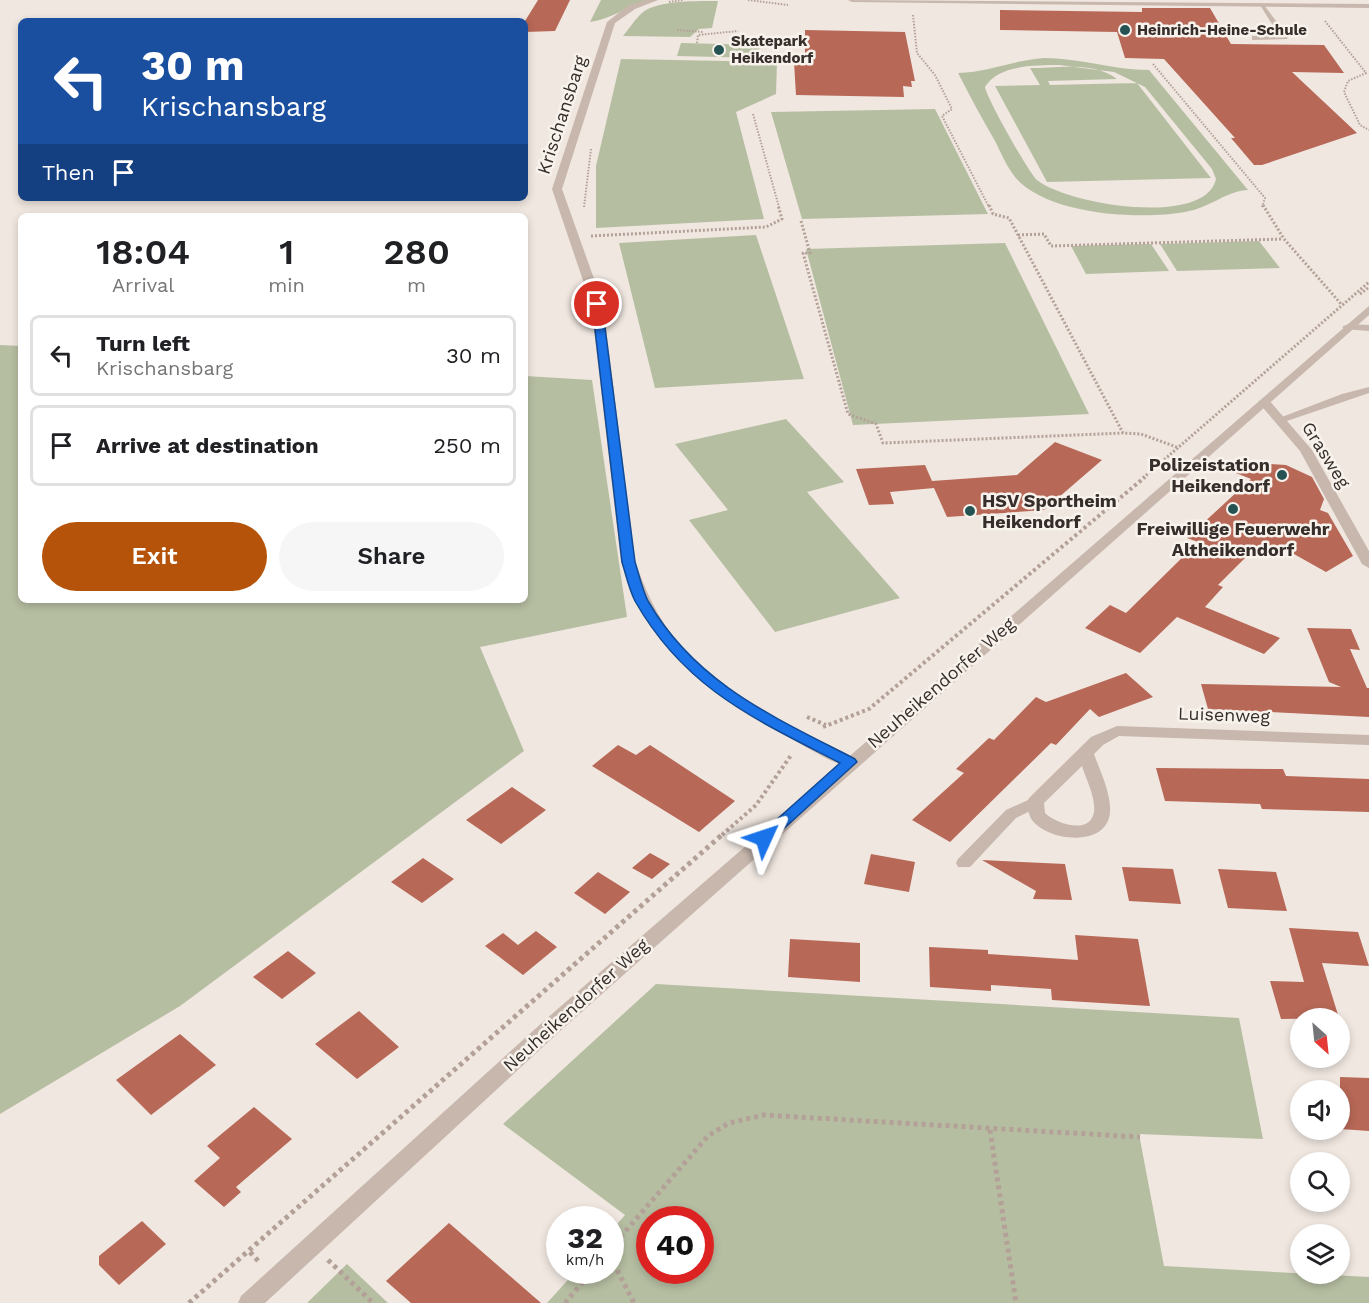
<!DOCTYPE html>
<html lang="en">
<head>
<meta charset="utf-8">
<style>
	:root { --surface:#fff; --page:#f6f6f6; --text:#202124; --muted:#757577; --line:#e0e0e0; --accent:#b45309 }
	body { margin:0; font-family:"Work Sans",sans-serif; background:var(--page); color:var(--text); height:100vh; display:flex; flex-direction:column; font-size:22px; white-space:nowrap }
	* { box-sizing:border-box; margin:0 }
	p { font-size:20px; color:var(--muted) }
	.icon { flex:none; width:33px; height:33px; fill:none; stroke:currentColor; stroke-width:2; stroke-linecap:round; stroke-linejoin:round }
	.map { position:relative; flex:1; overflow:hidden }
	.drawer { position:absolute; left:18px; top:213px; width:510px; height:390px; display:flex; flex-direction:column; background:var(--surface); border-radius:9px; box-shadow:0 3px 9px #0003 }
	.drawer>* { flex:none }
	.hud { position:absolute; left:18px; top:18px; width:510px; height:183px; border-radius:9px; box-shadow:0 3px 9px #0003; background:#1a4fa0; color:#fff; overflow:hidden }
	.needle { width:39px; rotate:153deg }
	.controls { position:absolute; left:1290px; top:1008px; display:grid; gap:12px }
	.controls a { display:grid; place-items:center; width:60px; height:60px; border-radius:50%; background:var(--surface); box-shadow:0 3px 9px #0003; font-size:30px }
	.speed { position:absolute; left:546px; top:1206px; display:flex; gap:12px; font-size:30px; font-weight:700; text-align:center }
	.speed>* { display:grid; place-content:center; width:78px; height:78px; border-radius:50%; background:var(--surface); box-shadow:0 3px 9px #0003; line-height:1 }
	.speed small { font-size:15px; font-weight:400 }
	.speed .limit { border:9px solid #d22; background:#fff; color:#111 }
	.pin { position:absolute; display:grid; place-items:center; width:51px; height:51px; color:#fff; margin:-26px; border:3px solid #fff; border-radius:50%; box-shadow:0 2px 6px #0007 }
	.me { position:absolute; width:66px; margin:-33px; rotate:48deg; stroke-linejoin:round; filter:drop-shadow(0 0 4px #0008) }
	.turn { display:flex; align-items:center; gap:21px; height:126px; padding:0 24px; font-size:27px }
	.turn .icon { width:78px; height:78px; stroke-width:2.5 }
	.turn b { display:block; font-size:42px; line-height:51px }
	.then { display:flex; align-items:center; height:57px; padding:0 24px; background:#0003; gap:12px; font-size:22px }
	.eta { display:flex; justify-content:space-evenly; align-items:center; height:102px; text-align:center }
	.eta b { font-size:36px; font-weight:600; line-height:42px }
	.action { display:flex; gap:12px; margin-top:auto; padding:12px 24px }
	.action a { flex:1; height:69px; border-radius:36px; background:var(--accent); color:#fff; font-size:24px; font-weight:600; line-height:69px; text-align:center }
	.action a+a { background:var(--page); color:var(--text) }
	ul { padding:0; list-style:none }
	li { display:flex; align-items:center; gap:18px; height:81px; margin:0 12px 9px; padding:0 12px; border:3px solid var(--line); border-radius:9px }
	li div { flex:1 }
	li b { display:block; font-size:22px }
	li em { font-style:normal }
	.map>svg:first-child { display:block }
	.green { fill:#b6bea2; fill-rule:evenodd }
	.building { fill:#b76857 }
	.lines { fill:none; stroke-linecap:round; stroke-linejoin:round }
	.path-far3 { stroke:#b3a198; stroke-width:2; stroke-dasharray:1.5 1.5; stroke-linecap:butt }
	.path-far2 { stroke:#b3a198; stroke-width:3; stroke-dasharray:2 2; stroke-linecap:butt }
	.path-far1 { stroke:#b3a198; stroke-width:4; stroke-dasharray:3 3; stroke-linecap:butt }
	.path { stroke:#b3a198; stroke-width:5; stroke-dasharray:4 4; stroke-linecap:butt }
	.service { fill:#c7b7ad; fill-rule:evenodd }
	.minor { fill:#c7b7ad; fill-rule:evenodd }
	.tertiary { fill:#c7b7ad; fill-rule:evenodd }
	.route { fill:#1a73e8; stroke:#114b97; stroke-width:1.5 }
	.poi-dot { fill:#255353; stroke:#f8f2ec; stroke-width:2 }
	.labels { text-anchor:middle; stroke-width:5; stroke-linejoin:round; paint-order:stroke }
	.far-poi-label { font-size:15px; font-weight:bold; fill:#362e2b; stroke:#f8f2ec; text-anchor:start }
	.street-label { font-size:18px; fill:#362e2b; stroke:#f8f2ec }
	.poi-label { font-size:18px; font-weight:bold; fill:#362e2b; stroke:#f8f2ec; text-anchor:end }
</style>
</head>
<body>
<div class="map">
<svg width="1369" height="1303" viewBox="0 0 1369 1303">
	<rect width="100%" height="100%" fill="#f0e7e0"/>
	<path class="green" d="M601 0H648C627 7 611 19 590 22Z
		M718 1 712 28 699 29 690 37 623 36C629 29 635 19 642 13 656 0 699 1 718 1Z
		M681 43 760 45 758 58 677 56Z
		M1044 58C1080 58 1114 70 1149 70L1248 190C1226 191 1210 208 1185 212 1139 220 1047 215 1015 177 1007 167 1001 153 995 141 982 119 970 96 958 73 988 72 1014 60 1044 58ZM1059 65 1114 72 1145 87 1212 169 1216 179C1205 228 1066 204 1037 180 1029 173 987 99 985 87 998 65 1035 65 1059 65Z
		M621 59 777 62 776 94 736 112 764 219 596 228V166Z
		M1030 68C1056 68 1095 61 1117 79L1048 81 1050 85 1137 83 1211 178 1047 182 995 86 1040 85Z
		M935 109 988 214 802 219 771 112Z
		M756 235 804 379 655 388 619 243Z
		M1259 241 1280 268 1177 271 1160 244Z
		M1005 243 1089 414 853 425 806 249Z
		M1151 244 1169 271 1086 274 1071 246Z
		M0 345 21 346V600H525V376L592 380 627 617 480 647 524 751 180 1006 0 1114Z
		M786 419 844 482 807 492 900 598 775 632 689 520 728 510 675 444Z
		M656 984 1239 1018 1263 1139 1139 1134 1164 1266 1369 1277V1303H547L576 1271 610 1270 611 1231 625 1215 503 1124ZM650 1220H700V1270H650Z
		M347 1264 388 1303H307Z"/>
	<path class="building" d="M538 0H570L555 31 525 32V21Z
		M1142 8H1210L1231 44 1324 45 1344 73 1292 72 1357 133 1262 165H1254L1231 138H1235L1164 59 1125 58 1117 32 1000 30V10L1142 12Z
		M805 30 905 32 915 81H911L912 87 903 86 904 97 796 95 794 62H805Z
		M1055 442 1102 460 1044 510 947 517 934 488 890 492 894 504 869 505 856 469 925 465 932 481 1017 475Z
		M1217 461 1286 465 1312 477 1324 499 1320 510 1328 513 1353 556 1326 572 1285 549 1277 553 1258 545 1218 585 1223 587 1205 607 1280 638 1264 654 1177 617 1140 653 1085 628 1110 605 1126 613 1198 542 1187 538 1251 479 1216 465Z
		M1307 628 1351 629 1360 650 1350 649 1367 688H1369V717L1208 709 1201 684 1341 687 1329 682Z
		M1126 673 1153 697 1099 717 1090 709 1056 745 1051 743 950 842 912 820 964 773 956 769 989 738 994 740 1036 697 1046 702Z
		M618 745 636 755 650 745 735 801 699 832 592 766Z
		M1156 768 1283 769 1286 776 1369 779V812L1262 809 1260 804 1165 801Z
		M512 787 546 810 501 844 466 820Z
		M650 853 670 864 652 879 632 868Z
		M871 854 915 862 909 892 864 884Z
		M423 858 454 879 422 903 391 882Z
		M982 860 1065 864 1072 900 1033 899 1036 891Z
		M1122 867 1173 869 1181 904 1129 901Z
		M1218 869 1276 872 1287 911 1228 908Z
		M598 872 630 892 605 914 574 893Z
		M1289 928 1358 932 1369 966 1322 963 1339 1018 1281 1019 1270 981 1304 982Z
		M536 931 557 947 523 975 485 946 503 933 518 945Z
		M1075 935 1138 939 1150 1006 1052 1000 1051 989 991 985V991L930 987 929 947 988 950V954L1078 960Z
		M790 939 860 943V982L788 977Z
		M288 951 316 973 282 999 253 977Z
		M359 1011 399 1047 357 1079 315 1044Z
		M180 1034 216 1065 151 1115 116 1080Z
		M1340 1077 1369 1078V1131L1340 1129Z
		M254 1107 292 1139 236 1187 241 1192 224 1207 194 1181 220 1158 207 1146Z
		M142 1221 166 1244 119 1285 99 1265V1256Z
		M449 1223 541 1303H411L386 1281Z"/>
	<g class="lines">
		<path class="path-far3" d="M748 0 788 5
			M669 2 683 0
			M913 15 917 53 935 75 952 109 942 116 989 207
			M1325 21 1366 73 1348 81 1344 92 1360 125 1369 130
			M677 30 704 32
			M697 43 698 35 738 31
			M1153 64 1265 198 1262 207
			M753 114 779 207
			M584 207 591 149"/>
		<path class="path-far2" d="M989 205 993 214 1009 218 1123 433 1141 434 1179 448
			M1263 205 1284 239 1342 305
			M801 221 810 253H803L848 414 876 424 883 443 1123 433
			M1018 235 1044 234 1051 246 1283 239
			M591 236 766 227 782 219 778 205
			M1360 294 1369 287
			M1143 478 1369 282"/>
		<path class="path-far1" d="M807 717 826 725
			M823 727 869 709 1145 477
			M722 835 756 805 792 754"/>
		<path class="path" d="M990 1130 1016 1303
			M610 1249 708 1136 729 1123 764 1115 1140 1137
			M250 1252 260 1263
			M610 1256 634 1303
			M328 1260 373 1303
			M189 1303 724 833
			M565 1303 593 1270"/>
		<path class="service" d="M1260 5H1264L1288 37 1287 39 1252 40V36H1255L1279 35Z
			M1369 387V393L1284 422 1280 423 1274 420 1342 394Z
			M1035 797 1040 798 1043 802 1040 806 1016 818 970 867H958L956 863 958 859 1006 810Z"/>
		<path class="minor" d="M646 0H658L635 9 615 23 562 189 603 304 635 562C644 585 653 608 667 628 710 691 789 726 856 758L858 762 856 766 850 768C830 762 810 749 792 739 729 707 669 666 636 601 629 589 626 575 621 562L591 304 552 189 607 22 629 5Z
			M848 0 1369 4V8L852 2Z
			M1348 324 1369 325V331L1344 329 1342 327Z
			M1264 398 1268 399 1312 450 1369 551V568L1362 564 1300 451 1258 402Z
			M1117 726 1369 735V745L1119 736 1103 745 1094 754C1100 771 1111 793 1110 811 1109 848 1048 842 1032 820 1028 814 1028 808 1027 802L1029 798 1091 737ZM1082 766C1086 779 1096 798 1094 812 1090 836 1055 823 1045 813L1044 803Z"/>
		<path class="tertiary" d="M1369 306V315L559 1032 265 1303H238L241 1296 545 1020Z"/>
	</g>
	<path class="route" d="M597 301 602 304 635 562C639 574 642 589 648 601 696 684 774 717 855 759L857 762 769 842 764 844 756 838 840 763C755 719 685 689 635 601 629 589 626 575 622 562L592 304Z"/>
	<g class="poi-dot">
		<circle cx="1125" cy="30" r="6"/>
		<circle cx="719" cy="50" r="6"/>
		<circle cx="1282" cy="475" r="6"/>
		<circle cx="1233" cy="509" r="6"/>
		<circle cx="970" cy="511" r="6"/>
	</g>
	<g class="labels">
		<g class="far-poi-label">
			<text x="1137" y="35">Heinrich-Heine-Schule</text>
			<text x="731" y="46">Skatepark<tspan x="731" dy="17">Heikendorf</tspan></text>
		</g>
		<g class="street-label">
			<text transform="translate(562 115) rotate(-72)" y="6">Krischansbarg</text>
			<text transform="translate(1326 455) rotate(58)" y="6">Grasweg</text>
			<text transform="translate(941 683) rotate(-41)" y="6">Neuheikendorfer Weg</text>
			<text transform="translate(1224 715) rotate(2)" y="6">Luisenweg</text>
			<text transform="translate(576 1005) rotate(-42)" y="6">Neuheikendorfer Weg</text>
		</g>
		<g class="poi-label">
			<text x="1270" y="471">Polizeistation<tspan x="1270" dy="21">Heikendorf</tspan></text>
			<text x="982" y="507" text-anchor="start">HSV Sportheim<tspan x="982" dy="21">Heikendorf</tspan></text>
			<text x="1233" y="535" text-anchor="middle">Freiwillige Feuerwehr<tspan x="1233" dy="21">Altheikendorf</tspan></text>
		</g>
	</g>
</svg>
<div class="controls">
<a><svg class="needle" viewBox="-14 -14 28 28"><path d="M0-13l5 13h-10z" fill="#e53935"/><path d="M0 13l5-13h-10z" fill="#757577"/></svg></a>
<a><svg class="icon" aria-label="sound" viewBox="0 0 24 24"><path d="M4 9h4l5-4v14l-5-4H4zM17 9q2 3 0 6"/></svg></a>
<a><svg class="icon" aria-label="search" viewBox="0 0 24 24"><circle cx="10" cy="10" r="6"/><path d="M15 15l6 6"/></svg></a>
<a><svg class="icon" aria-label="layers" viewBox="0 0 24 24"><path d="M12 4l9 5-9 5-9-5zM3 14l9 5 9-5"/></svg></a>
</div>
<div class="speed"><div>32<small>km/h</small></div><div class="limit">40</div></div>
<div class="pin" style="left:597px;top:304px;background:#d93025"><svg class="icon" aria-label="arrive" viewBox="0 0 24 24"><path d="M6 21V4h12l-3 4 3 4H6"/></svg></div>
<svg class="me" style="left:764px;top:838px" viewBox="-20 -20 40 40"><path d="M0-17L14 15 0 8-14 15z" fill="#1a73e8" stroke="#fff" stroke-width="4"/></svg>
<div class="hud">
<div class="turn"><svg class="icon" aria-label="left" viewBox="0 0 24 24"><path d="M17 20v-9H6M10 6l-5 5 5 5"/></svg><div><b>30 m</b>Krischansbarg</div></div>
<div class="then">Then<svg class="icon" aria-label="arrive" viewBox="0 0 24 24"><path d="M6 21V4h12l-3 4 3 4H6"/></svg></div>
</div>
<section class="drawer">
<div class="eta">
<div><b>18:04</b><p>Arrival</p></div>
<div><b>1</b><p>min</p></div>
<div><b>280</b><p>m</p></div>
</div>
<ul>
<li><svg class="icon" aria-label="left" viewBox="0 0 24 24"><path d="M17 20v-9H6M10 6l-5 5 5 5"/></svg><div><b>Turn left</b><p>Krischansbarg</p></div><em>30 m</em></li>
<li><svg class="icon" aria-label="arrive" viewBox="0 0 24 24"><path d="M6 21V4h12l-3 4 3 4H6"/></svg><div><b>Arrive at destination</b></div><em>250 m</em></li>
</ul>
<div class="action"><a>Exit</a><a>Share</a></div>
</section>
</div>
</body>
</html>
